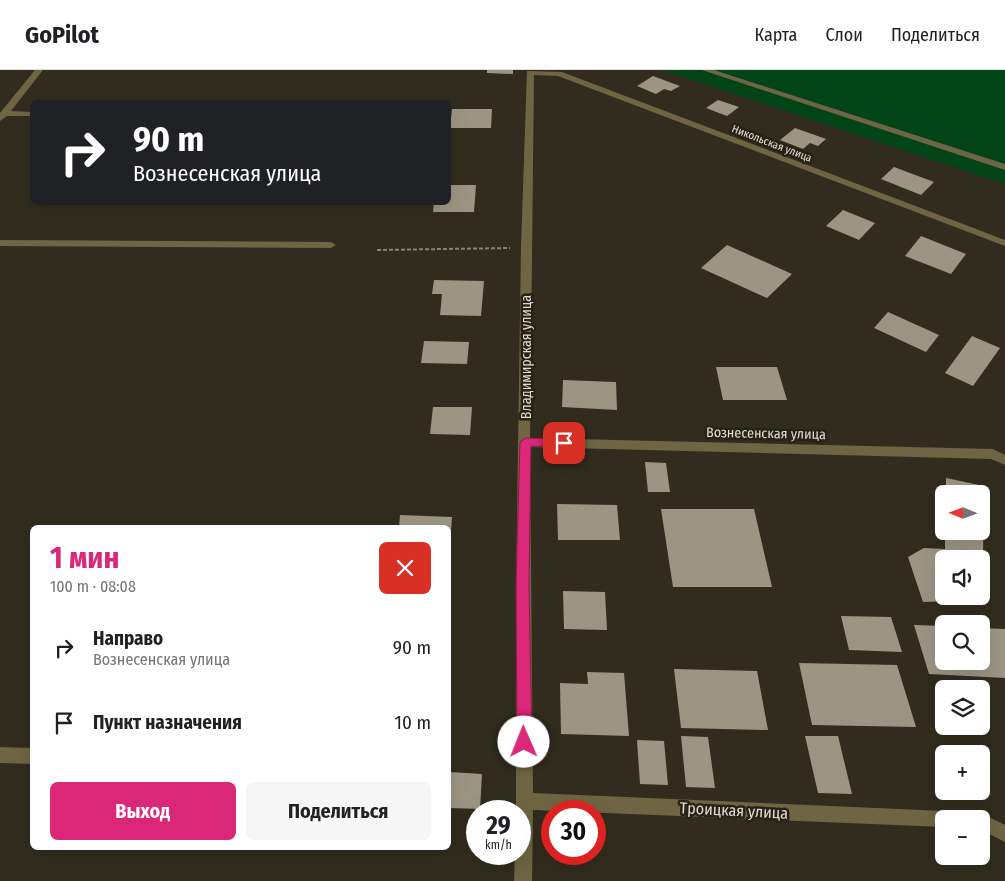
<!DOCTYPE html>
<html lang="ru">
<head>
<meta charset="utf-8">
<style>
	:root { --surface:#fff; --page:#f6f6f6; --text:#202124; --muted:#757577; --line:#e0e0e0; --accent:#db2777 }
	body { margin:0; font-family:"Fira Sans Condensed",sans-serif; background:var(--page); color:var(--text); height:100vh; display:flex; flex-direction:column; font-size:19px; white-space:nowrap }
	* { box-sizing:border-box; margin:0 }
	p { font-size:16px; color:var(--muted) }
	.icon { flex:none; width:28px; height:28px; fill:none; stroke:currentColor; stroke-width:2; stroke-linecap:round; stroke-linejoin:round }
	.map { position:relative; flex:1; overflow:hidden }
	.drawer { position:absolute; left:30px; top:455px; width:421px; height:325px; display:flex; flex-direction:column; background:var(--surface); border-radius:8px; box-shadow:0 5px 20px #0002 }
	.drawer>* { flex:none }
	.guide { position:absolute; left:30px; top:30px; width:421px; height:105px; border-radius:8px; box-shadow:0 5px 20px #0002; background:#202124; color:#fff; overflow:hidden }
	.needle { width:32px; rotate:271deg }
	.controls { position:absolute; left:935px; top:415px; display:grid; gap:10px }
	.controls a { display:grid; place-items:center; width:55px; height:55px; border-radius:8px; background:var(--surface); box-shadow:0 5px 20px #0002; font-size:25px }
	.speed { position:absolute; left:466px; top:730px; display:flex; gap:10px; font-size:25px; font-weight:700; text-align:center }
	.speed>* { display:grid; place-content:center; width:65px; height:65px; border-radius:50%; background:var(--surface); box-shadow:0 5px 20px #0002; line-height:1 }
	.speed small { font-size:12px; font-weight:400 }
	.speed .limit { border:8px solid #d22; background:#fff; color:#111 }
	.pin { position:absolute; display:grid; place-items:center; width:42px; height:42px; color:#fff; margin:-21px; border-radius:10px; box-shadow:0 2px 8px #0006 }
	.me { position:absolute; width:55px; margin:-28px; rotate:359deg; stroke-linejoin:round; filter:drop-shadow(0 0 4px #0008) }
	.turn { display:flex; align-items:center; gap:18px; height:105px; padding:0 20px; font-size:22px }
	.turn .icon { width:65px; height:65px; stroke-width:2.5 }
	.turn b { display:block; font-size:35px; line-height:42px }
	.round { display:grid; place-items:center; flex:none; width:52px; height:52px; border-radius:8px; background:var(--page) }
	.summary { display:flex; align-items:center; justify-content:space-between; height:85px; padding:0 20px }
	h1 { font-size:30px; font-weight:700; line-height:38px; color:var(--accent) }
	.action { display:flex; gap:10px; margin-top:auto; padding:10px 20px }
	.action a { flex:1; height:58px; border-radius:8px; background:var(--accent); color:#fff; font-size:20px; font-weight:700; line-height:58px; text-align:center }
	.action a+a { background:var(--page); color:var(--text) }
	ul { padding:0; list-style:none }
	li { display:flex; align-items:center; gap:15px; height:75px; padding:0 20px }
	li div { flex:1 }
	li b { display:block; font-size:19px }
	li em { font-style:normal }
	header { display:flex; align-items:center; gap:30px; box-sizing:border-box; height:70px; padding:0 25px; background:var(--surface); border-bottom:1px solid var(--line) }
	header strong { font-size:24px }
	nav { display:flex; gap:28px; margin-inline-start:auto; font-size:18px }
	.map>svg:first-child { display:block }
	.green { fill:#004418 }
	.building { fill:#9d9584 }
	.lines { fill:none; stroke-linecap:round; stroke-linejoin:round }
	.path { stroke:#888377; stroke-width:2; stroke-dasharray:4 2; stroke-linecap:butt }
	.minor { fill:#6f6544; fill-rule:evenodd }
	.route { fill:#db2777; stroke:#8e194d }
	.labels { text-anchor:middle; stroke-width:5; stroke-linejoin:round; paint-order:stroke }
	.far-street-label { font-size:11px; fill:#e0dcd3; stroke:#282214 }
	.street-label { font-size:14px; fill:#e0dcd3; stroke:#282214 }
	.near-street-label { font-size:16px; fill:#e0dcd3; stroke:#282214 }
</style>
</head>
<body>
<header>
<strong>GoPilot</strong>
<nav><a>Карта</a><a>Слои</a><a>Поделиться</a></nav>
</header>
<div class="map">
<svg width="1005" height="811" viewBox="0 0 1005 811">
	<rect width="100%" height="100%" fill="#322c1e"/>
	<path class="green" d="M662 0H1005V114Z"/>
	<path class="building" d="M487 0H513V4L487 3Z
		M653 6 680 16 671 21 664 19 656 24 637 16Z
		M718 30 739 37 727 46 706 38Z
		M452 39H492L491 58H450Z
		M795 58 826 69 818 76 810 73 803 79 780 70Z
		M894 97 934 112 921 125 881 109Z
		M449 115H476L474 142H433L434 132H449Z
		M843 140 875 153 859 170 826 156Z
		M921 166 966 184 951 204 905 186Z
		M727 175 792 204 767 228 701 198Z
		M434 210 484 211 481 246 440 245 442 224H432Z
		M888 242 939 265 926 282 874 258Z
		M972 266 1000 278 973 316 945 303Z
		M424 271 469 272 467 294 421 293Z
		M716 297H777L787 330H723Z
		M563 310 616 312 617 340 562 337Z
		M433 337H472L470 365 430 364Z
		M645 392 666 393 670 422H648Z
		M946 408 984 416 983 489H944V526H982V530L923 532 908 487 924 478 945 479V461H981V424H946Z
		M557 434 617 435 620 470H558Z
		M661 439H754L772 517H673Z
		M400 445 452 447 450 475 449 458H399Z
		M563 521 605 522 607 560 564 559Z
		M841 546 891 547 902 582 849 580Z
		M914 555 944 556V591H981V558L1005 559V608L929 604Z
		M799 593 897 595 916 657 812 655Z
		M674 599 757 601 768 660 681 658Z
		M587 602 624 603 629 666 561 664 560 613 588 614Z
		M681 666 708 667 715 718 686 717Z
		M805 666H838L852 724 818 723Z
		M637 670 664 671 668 715 640 714Z
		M449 702 482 704 480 739 449 738Z"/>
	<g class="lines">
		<path class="path" d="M377 180 510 178"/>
		<path class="minor" d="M35 0H43L11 41 32 42V46H7L0 51V43Z
			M702 0H714L1005 94V100Z
			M527 1 562 2 1005 170V176L558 6 534 5 530 368 993 379 1005 385V395L991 389 530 377 533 723 944 741 950 743 952 749H944V757L533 740 532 811H514L515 784H520V741H516V515L521 177Z
			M0 170 331 172 336 175 331 178 0 176Z
			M0 677 32 678V694L0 693Z
			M981 743 1005 755V772L981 760V749H974L975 745Z"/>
	</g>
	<path class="route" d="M526 368 564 369 570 373 564 377 531 376 529 515 532 672 530 677 524 679 519 677 517 672 516 515 520 372Z"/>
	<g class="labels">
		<g class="far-street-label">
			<text transform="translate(772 73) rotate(21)" y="4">Никольская улица</text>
		</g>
		<g class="street-label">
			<text transform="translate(526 287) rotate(-90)" y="5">Владимирская улица</text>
			<text transform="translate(766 363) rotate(1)" y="5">Вознесенская улица</text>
		</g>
		<g class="near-street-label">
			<text transform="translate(734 740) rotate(3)" y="6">Троицкая улица</text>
		</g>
	</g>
</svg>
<div class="controls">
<a><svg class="needle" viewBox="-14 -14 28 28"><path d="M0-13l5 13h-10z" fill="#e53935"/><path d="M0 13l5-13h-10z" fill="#757577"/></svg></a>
<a><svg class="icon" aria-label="sound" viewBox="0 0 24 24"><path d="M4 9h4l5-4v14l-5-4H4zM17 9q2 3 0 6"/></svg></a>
<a><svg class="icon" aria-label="search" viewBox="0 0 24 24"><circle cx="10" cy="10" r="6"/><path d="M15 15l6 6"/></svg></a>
<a><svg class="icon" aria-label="layers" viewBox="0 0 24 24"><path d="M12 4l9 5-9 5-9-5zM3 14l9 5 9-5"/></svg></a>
<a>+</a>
<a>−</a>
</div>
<div class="speed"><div>29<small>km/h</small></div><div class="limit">30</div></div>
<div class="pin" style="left:564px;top:373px;background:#d93025"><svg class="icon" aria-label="arrive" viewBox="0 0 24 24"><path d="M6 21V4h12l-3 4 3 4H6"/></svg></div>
<svg class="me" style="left:524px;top:672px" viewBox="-20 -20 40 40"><circle r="19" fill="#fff"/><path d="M0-13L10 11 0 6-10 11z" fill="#db2777"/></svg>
<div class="guide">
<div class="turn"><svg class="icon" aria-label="right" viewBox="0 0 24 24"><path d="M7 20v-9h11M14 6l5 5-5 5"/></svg><div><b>90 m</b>Вознесенская улица</div></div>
</div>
<section class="drawer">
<div class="summary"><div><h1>1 мин</h1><p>100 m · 08:08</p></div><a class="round" style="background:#d93025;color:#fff"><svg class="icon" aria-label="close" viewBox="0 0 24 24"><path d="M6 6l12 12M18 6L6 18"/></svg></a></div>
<ul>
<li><svg class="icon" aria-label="right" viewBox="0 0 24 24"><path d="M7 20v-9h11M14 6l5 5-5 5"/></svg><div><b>Направо</b><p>Вознесенская улица</p></div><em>90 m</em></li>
<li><svg class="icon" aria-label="arrive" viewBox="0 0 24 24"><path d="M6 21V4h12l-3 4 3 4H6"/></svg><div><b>Пункт назначения</b></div><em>10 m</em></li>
</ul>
<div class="action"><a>Выход</a><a>Поделиться</a></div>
</section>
</div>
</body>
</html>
